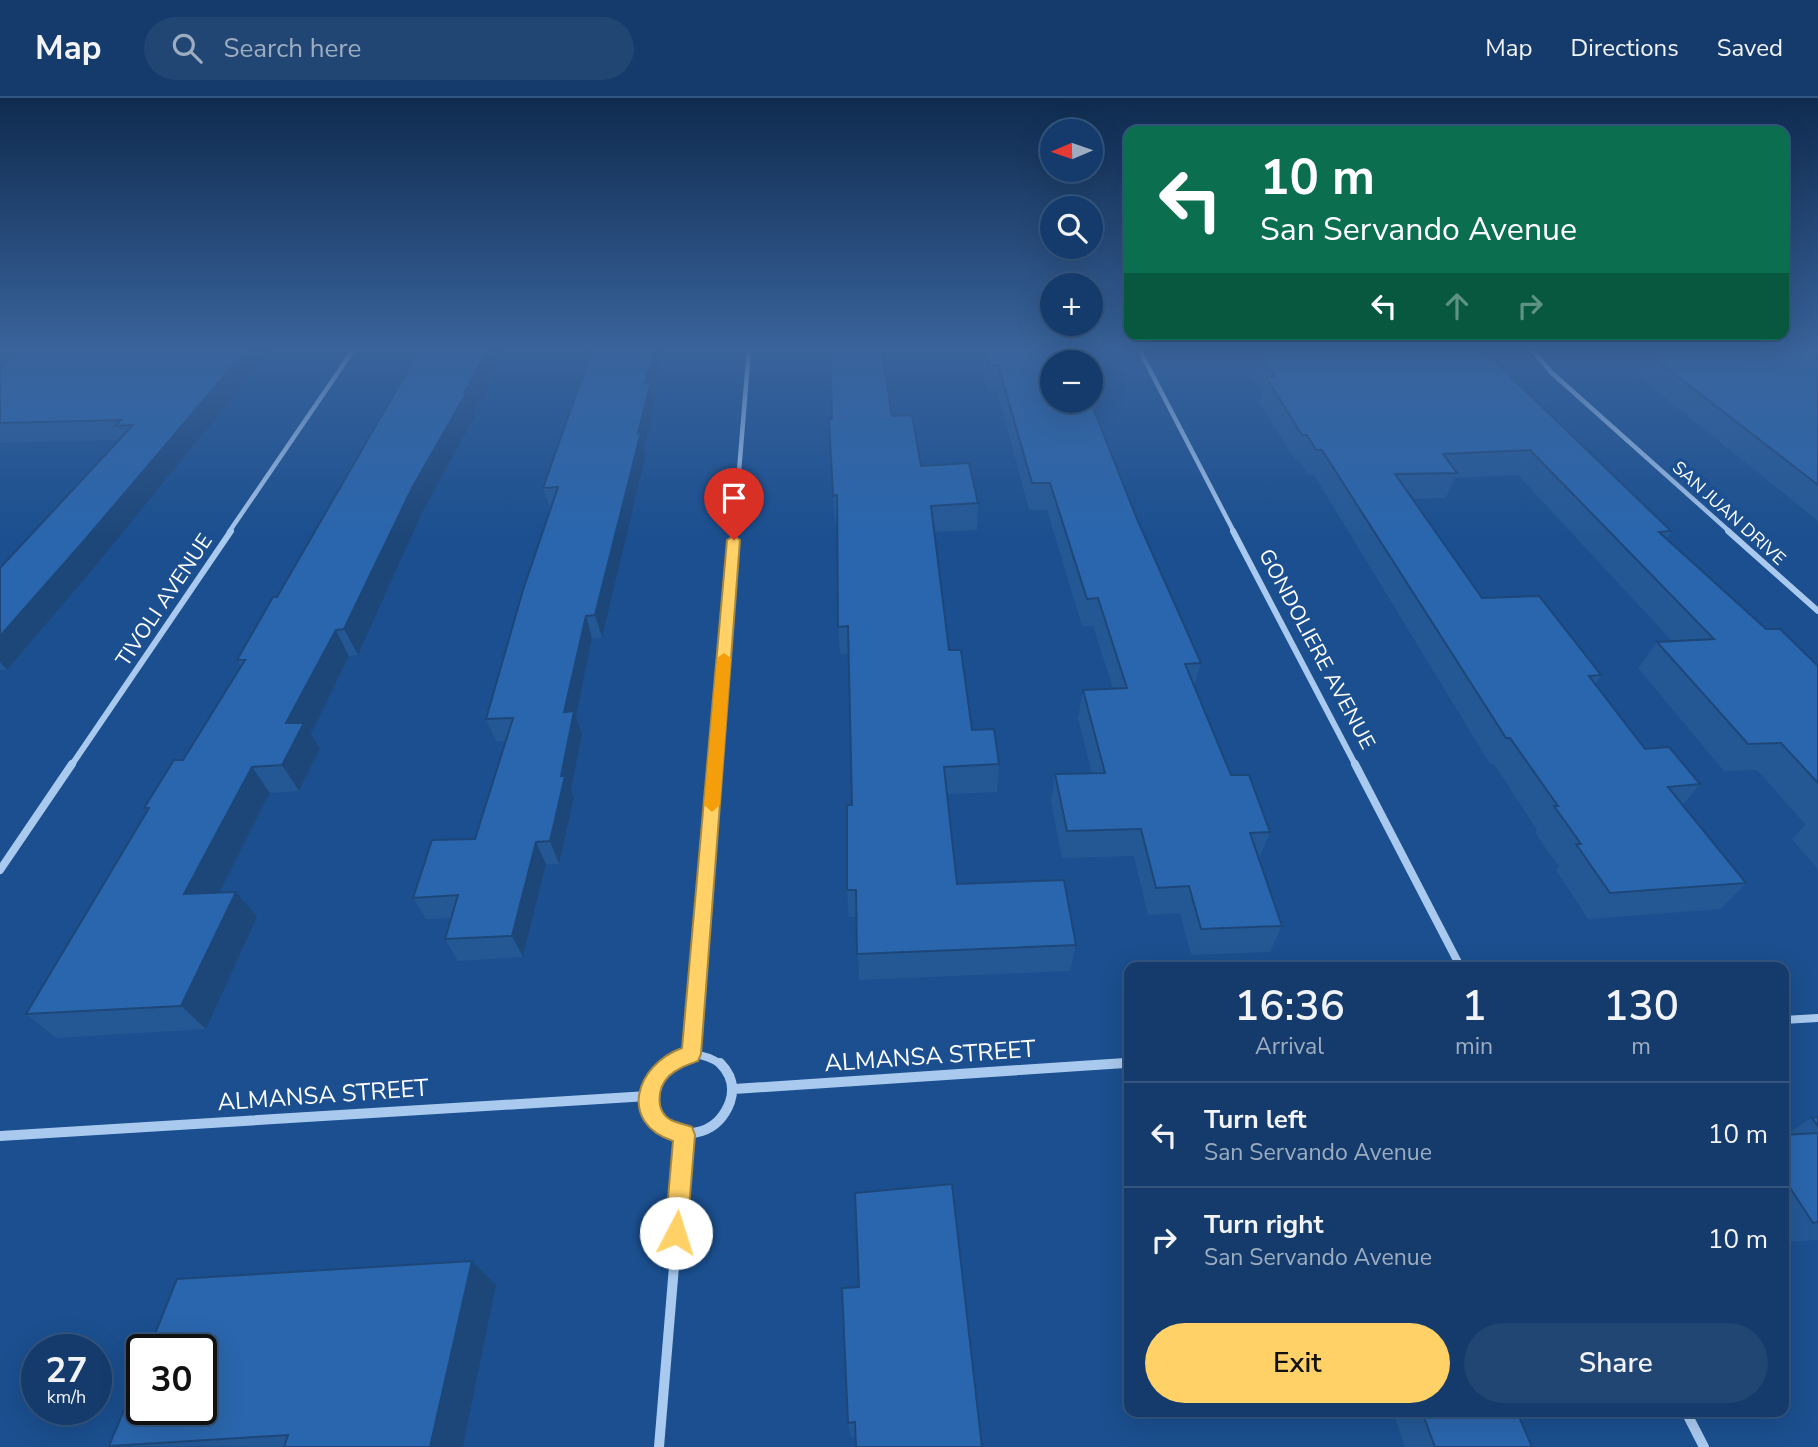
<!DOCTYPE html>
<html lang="en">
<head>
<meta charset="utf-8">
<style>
	:root { --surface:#143b6b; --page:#214673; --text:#f1f3f6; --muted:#9dadc1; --line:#33557e; --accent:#ffd166 }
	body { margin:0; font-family:"Nunito Sans",sans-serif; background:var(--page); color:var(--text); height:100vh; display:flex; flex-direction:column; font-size:26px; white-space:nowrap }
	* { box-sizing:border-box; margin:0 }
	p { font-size:23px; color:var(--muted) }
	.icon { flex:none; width:38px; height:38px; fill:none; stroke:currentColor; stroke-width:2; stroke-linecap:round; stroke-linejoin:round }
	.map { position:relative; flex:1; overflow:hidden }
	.drawer { position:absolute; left:1124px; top:864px; width:665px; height:455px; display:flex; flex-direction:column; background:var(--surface); border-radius:14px; box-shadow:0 7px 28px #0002,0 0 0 2px var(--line) }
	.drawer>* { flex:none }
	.banner { position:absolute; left:1124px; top:28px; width:665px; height:214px; border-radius:14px; box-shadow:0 7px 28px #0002,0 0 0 2px var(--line); background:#0b6e4f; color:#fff; overflow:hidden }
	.needle { width:46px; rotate:268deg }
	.controls { position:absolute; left:1040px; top:21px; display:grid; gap:14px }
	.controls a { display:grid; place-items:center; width:63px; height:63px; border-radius:50%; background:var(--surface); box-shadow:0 7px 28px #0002,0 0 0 2px var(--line); font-size:35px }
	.speed { position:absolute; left:21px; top:1236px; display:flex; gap:14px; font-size:35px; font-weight:700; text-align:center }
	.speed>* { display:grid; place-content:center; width:91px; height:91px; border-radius:50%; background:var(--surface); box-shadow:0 7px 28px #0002,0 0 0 2px var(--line); line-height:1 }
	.speed small { font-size:18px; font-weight:400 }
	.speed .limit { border:4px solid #111; border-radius:10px; background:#fff; color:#111 }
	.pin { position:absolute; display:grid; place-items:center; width:60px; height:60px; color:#fff; margin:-72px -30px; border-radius:50% 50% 50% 0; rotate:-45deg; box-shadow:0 0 7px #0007 }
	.pin .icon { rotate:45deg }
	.me { position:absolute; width:77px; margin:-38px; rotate:5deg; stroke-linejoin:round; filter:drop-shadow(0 0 5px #0008) }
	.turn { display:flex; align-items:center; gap:24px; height:147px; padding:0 21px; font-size:32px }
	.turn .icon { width:91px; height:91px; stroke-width:2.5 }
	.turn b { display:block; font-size:49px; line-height:60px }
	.lanes { display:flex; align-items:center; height:66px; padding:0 21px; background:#0003; justify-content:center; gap:35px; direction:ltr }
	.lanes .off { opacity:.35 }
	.eta { display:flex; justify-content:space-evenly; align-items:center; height:119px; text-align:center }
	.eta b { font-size:42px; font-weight:600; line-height:49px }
	.primary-button { display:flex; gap:14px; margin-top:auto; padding:14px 21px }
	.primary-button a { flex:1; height:80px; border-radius:42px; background:var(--accent); color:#111; font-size:28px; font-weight:600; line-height:80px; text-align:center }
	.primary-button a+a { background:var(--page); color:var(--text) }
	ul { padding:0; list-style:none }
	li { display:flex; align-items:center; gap:21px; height:105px; padding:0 21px; border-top:2px solid var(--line) }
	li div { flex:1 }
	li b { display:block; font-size:26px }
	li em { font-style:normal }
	header { display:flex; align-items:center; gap:42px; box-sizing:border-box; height:98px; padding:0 35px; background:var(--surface); border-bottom:2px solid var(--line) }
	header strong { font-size:33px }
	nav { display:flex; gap:38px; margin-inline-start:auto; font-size:24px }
	.search { width:490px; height:63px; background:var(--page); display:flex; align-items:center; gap:18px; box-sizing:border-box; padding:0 24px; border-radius:38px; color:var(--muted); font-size:26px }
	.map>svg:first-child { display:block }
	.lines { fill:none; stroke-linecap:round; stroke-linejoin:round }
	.street-far3 { stroke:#a9c9ee; stroke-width:4.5 }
	.street-far2 { stroke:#a9c9ee; stroke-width:6 }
	.street-far1 { stroke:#a9c9ee; stroke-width:8 }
	.street { stroke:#a9c9ee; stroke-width:10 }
	.wall { fill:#245895 }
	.shaded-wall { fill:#1d4779 }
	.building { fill:#2a66ad; stroke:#1d4779; stroke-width:2 }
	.route { fill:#ffd166; stroke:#a68842; stroke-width:2 }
	.slow { fill:#f59e0b }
	.labels { text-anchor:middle; stroke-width:7; stroke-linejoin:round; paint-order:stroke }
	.far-street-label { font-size:18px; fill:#fff; stroke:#1b4f8f }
	.street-label { font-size:21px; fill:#fff; stroke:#1b4f8f }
	.near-street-label { font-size:24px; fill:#fff; stroke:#1b4f8f }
</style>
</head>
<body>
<header>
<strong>Map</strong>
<div class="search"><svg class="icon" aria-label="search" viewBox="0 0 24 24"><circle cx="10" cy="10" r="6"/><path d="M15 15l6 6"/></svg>Search here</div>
<nav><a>Map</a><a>Directions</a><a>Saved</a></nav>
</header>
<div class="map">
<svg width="1818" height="1349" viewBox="0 0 1818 1349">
	<rect width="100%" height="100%" fill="#1b4f8f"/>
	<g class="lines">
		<path class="street-far3" d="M1139 251 1234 434
			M1531 251 1552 275 1730 434
			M229 434 354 251
			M734 434 749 251"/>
		<path class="street-far2" d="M1233 433 1356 668
			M1728 433 1818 513
			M71 668 231 433
			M715 668 734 433"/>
		<path class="street-far1" d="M1355 666 1461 870
			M0 772 72 666
			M1783 922 1818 920
			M691 956 715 666
			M668 967C685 953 704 954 722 967
			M1098 967 1129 965"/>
		<path class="street" d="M670 965C608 1023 706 1068 730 1004 735 989 731 976 720 965
			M734 991 1125 965
			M0 1038 648 998
			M1686 1314 1704 1349
			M659 1349 685 1036"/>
	</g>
	<path class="wall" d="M23 251H272L98 465 7 572H0V470L119 342 0 345V270Z
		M978 251H1070L1137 421 1201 565 1194 588 1231 677 1270 734 1259 761 1282 828 1270 854 1191 857 1180 815 1148 817 1134 758 1062 760 1051 704 1055 676 1092 675 1078 620 1083 592 1113 590 1093 528H1082L1047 412H1029L997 292H987Z
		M1253 251H1482L1671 433 1667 441 1766 531 1818 568V771L1792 741 1806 727 1757 672 1724 673 1638 570 1657 544 1672 543 1518 377 1455 380 1446 400 1413 401 1482 500 1601 577 1595 586 1645 651 1700 686 1683 707 1746 785 1720 811 1588 821 1556 772 1559 769 1535 735 1537 732 1494 666H1490L1314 377H1308L1299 362H1295L1259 304 1262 294 1248 273Z
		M1608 251H1818V423L1607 253Z
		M498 268 474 315 475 318 422 415 358 557 349 558 311 636 320 651 299 693 270 695 220 794 257 819 206 931 56 940 26 916 147 714 144 710 183 662 241 568 237 562 277 499Z
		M652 293 655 305 644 349 646 356 602 540H592L576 618 582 636 571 692 574 700 559 766H546L523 859 458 863 445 841 452 820 426 821 413 800 475 741 505 643H496L486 621 551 411H550L543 390Z
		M892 318 921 368 978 405 977 432 934 434 949 552 972 632 999 666 997 694 947 696 957 786 1076 847 1070 873 859 882 857 819H849L847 792 852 707 849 556H840L838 529V424H835L829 321Z
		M1818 1019V1142L1783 1144V1037H1785L1812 1020Z
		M496 1187 463 1349 109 1348Z
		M842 1190 982 1349 851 1339 848 1325Z
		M1393 1314H1517L1532 1349H1405Z"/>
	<path class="shaded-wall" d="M247 251H272L98 465 7 572 0 564V538Z
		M488 251H505L498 268 474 315 475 318 422 415 358 557 344 531 412 390Z
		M655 251H664L652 293 655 305 644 349 646 356 602 540 595 517 638 335 645 285Z
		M586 518 592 540 576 618 582 636 571 692 574 700 559 766 550 743 561 678 564 614Z
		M336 532 349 558 311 636 320 651 299 693 282 667 286 625Z
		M252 669 270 695 206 821 184 796Z
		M536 744 546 766 523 859 512 838Z
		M236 794 257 819 206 931 181 908Z
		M472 1163 496 1187 463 1349H430Z"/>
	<path class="building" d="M23 251H247L83 444 0 538V470L133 327 115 328 121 322 0 325V270Z
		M420 251H488L465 294H467L412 390 344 531 336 532 286 625H304L282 667 252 669 184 796 236 794 181 908 26 916 149 710H144L174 662H183L245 562H237L273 499H277Z
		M592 251H655L645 285 651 284 638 335 641 334 595 517 586 518 564 614 574 613 561 678H565L550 743 536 744 512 838 445 841 458 797 413 800 432 742 475 741 513 620 486 621 523 492 558 389 543 390Z
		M830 251H882L892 318 912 317 921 368 969 365 978 405 931 408 949 552H961L972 632 994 631 999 666 944 669 957 786 1064 782 1076 847 857 856 856 792H847V707H852L848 528 838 529 837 397 833 398 829 321H832Z
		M985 251H1070L1076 264H1052V303H1090V302L1137 421 1201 565 1185 566 1231 677H1249L1270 734 1250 735 1282 828 1201 831 1189 788 1156 790 1141 731 1067 733 1055 676 1105 675 1083 592 1127 590 1098 500 1087 501 1050 385H1032L998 267H989Z
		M1255 251H1482L1671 433 1659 434 1766 531H1780L1818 568V685L1781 645 1748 646 1657 544 1714 541 1530 352 1443 356 1457 375 1395 376 1482 500 1539 498 1601 577 1589 578 1645 651 1669 649 1700 686 1668 689 1746 785 1610 795 1576 746H1581L1554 708H1558L1510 640H1506L1322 352H1316L1307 337H1302L1266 279H1275Z
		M1642 251H1818V387Z
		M1818 1019V1028L1812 1020Z
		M1818 1035V1124L1813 1125 1783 1079V1037Z
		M952 1086 982 1349H856L855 1324 848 1325 842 1190 859 1189 855 1095Z
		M472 1163 430 1349H284L288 1337 109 1348 142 1269V1311H201V1251H149L177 1181Z
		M1422 1314H1517L1532 1349H1435Z"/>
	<linearGradient id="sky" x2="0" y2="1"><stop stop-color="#0f2b4f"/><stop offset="0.57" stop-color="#39639b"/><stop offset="1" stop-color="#39639b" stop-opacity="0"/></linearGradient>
	<rect width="1818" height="440" fill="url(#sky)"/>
	<path class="route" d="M734 438 740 442 701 956 698 963C687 967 678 970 669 978 657 990 655 1013 671 1022 677 1025 685 1026 692 1029L695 1037 687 1135 684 1143 676 1147 668 1143 665 1135 673 1043C618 1025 635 967 682 950L727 442Z"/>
	<path class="slow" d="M724 555 731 560 720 707 712 714 704 707 717 560Z"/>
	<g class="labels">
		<g class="far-street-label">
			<text transform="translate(1729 415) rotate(42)" y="6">SAN JUAN DRIVE</text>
		</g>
		<g class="street-label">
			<text transform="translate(164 502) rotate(-56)" y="7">TIVOLI AVENUE</text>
			<text transform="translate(1317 551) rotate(62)" y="7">GONDOLIERE AVENUE</text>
		</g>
		<g class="near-street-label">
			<text transform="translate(930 958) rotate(-4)" y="8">ALMANSA STREET</text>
			<text transform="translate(323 997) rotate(-4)" y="8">ALMANSA STREET</text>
		</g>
	</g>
</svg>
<div class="controls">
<a><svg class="needle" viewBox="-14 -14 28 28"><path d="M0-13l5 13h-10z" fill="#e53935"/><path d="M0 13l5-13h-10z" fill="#9dadc1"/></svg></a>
<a><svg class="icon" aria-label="search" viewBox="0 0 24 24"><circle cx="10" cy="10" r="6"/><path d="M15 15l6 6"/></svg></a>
<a>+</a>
<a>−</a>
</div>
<div class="speed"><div>27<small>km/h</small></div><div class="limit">30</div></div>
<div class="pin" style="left:734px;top:442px;background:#d93025"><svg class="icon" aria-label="arrive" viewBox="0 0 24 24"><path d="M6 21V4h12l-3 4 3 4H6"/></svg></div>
<svg class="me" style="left:676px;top:1135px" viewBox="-20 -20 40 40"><circle r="19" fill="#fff"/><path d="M0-13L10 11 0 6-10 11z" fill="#ffd166"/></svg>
<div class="banner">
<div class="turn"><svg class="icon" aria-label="left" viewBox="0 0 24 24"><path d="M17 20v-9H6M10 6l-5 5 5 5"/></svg><div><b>10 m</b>San Servando Avenue</div></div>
<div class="lanes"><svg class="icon" aria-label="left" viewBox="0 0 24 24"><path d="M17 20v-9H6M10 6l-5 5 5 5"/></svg><svg class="icon off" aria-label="ahead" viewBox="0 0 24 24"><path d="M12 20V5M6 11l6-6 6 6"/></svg><svg class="icon off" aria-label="right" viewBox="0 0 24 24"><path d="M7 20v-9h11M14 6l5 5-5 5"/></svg></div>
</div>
<section class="drawer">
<div class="eta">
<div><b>16:36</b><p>Arrival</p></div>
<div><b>1</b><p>min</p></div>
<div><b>130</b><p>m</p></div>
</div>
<ul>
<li><svg class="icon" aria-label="left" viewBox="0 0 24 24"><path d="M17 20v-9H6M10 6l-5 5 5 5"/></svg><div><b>Turn left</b><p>San Servando Avenue</p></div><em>10 m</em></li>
<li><svg class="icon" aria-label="right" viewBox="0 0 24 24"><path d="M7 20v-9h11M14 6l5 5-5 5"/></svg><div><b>Turn right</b><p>San Servando Avenue</p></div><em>10 m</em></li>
</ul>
<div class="primary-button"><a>Exit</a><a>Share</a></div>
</section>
</div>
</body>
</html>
